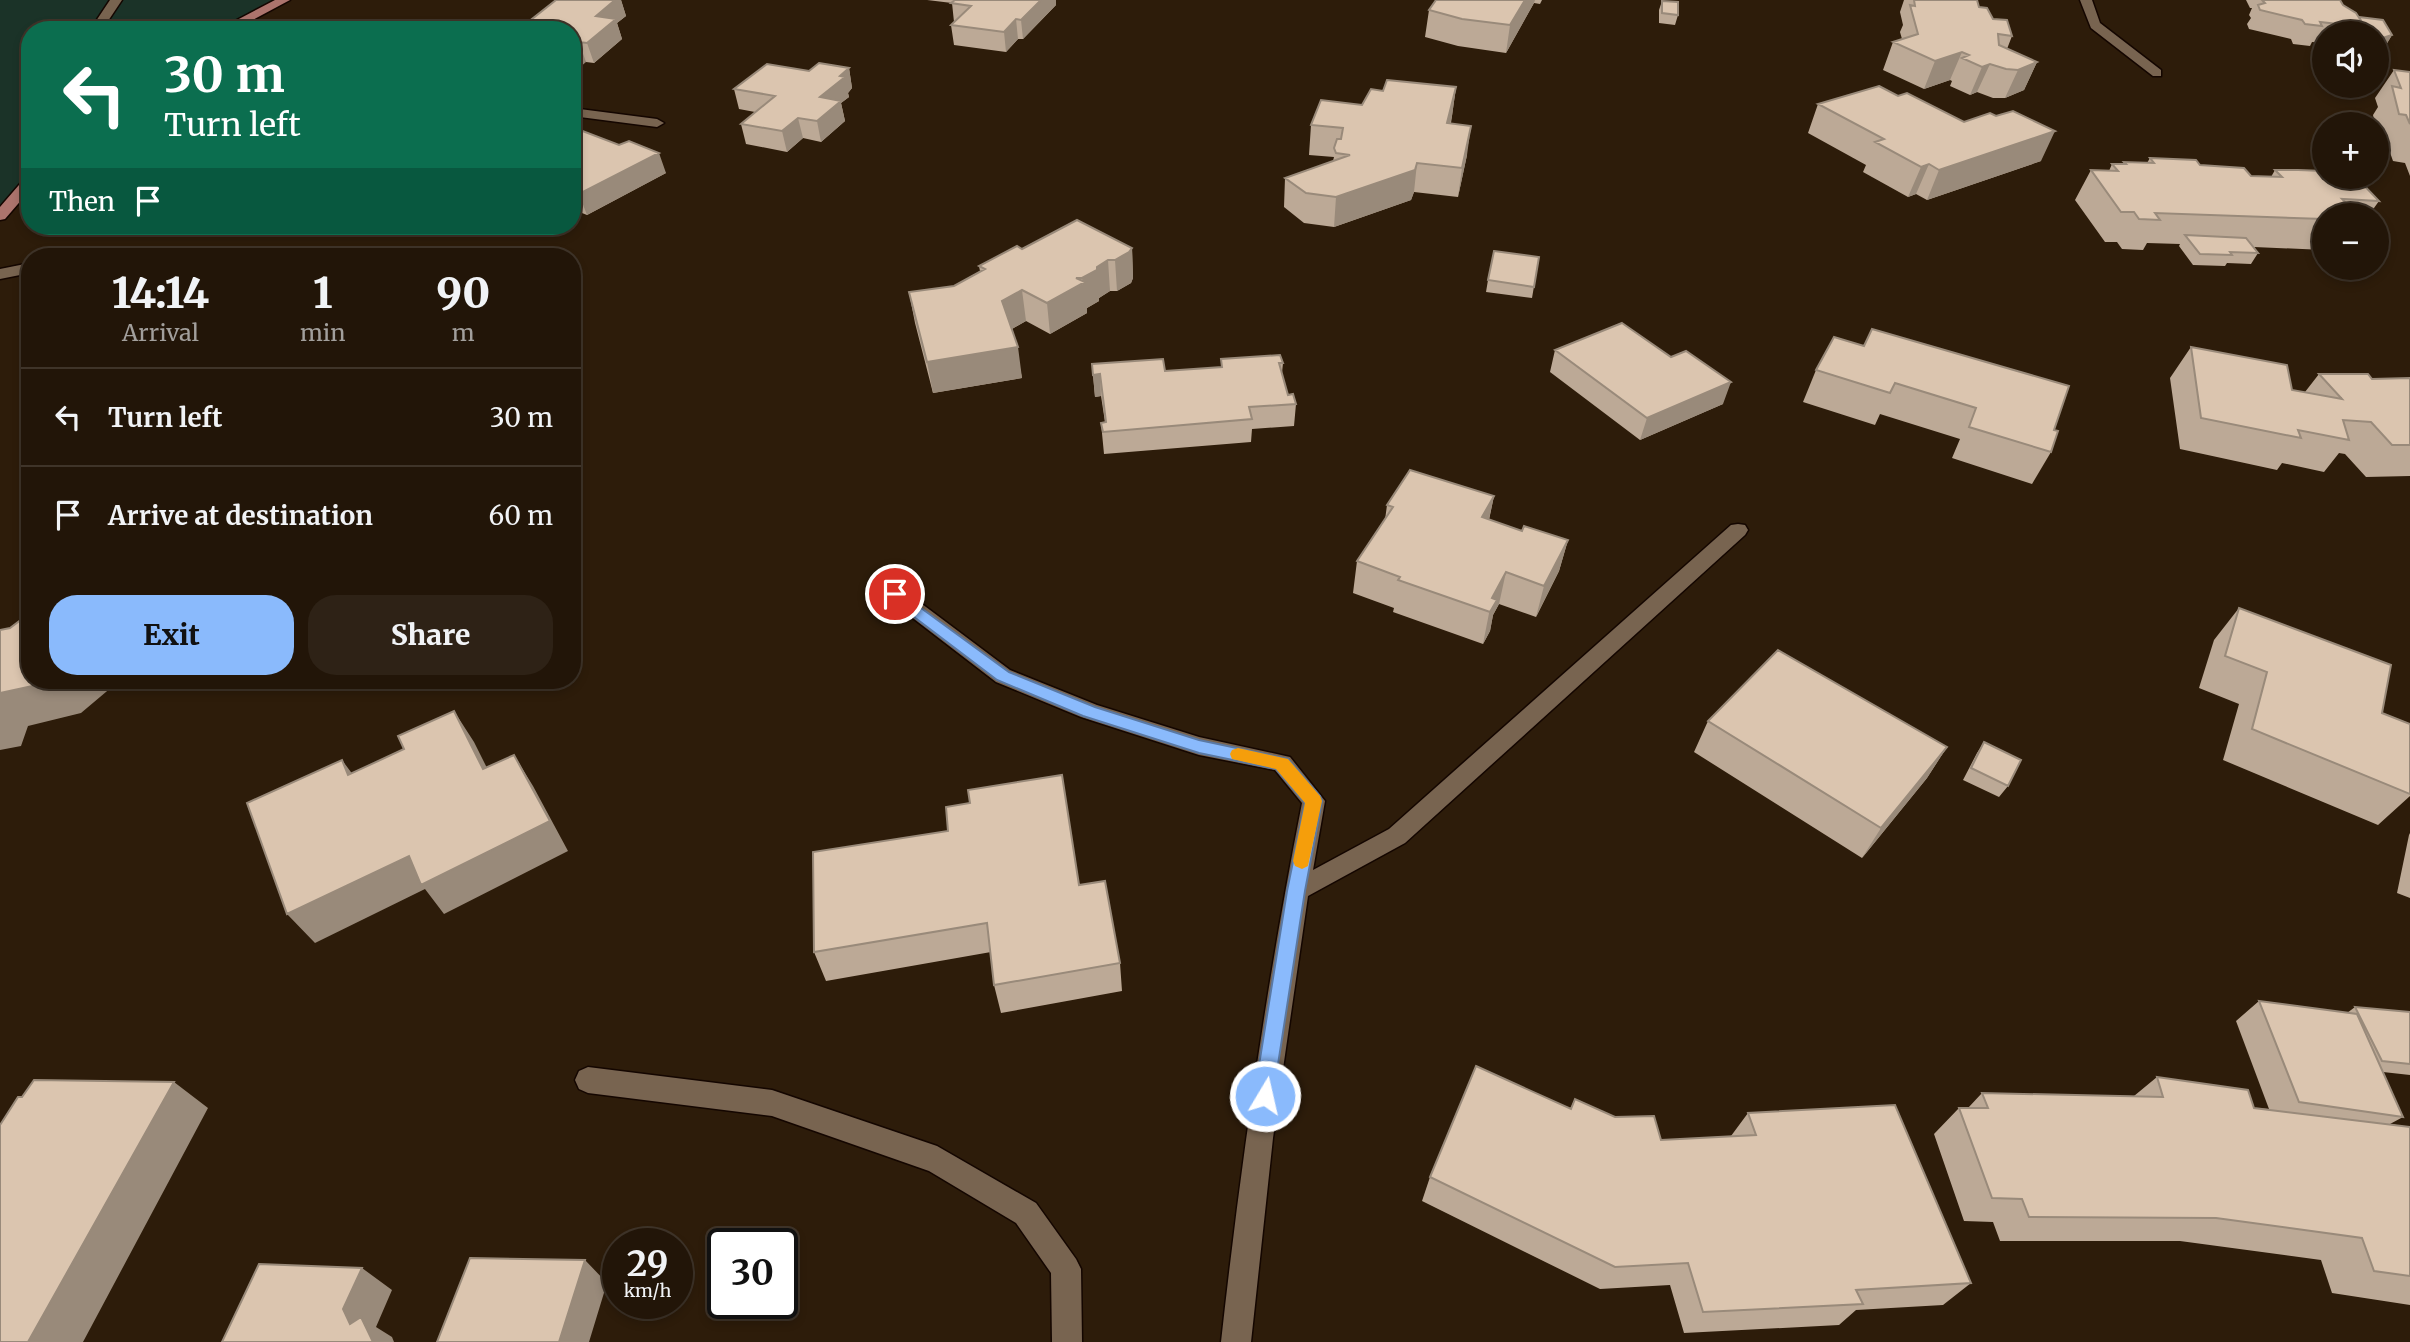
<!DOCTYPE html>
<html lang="en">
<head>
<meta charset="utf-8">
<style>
	:root { --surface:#221508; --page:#2e2216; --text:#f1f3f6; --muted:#a29f9c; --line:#3f3429; --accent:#8abafc }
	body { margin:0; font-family:Merriweather,serif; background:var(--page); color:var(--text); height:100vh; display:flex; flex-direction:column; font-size:26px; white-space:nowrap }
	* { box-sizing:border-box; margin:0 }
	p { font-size:23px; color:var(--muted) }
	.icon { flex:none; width:38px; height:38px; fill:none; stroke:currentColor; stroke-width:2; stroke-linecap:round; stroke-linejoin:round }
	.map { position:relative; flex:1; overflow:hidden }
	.panel { position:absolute; left:21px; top:248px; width:560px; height:441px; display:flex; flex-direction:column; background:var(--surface); border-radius:28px; box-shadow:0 4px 10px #0003,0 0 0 2px var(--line) }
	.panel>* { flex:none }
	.hud { position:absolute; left:21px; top:21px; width:560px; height:214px; border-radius:28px; box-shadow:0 4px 10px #0003,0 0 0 2px var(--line); background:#0b6e4f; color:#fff; overflow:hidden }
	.tools { position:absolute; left:2312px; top:21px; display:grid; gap:14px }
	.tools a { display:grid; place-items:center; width:77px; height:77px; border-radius:50%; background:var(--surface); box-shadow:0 4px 10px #0003,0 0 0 2px var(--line); font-size:35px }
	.speed { position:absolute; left:602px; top:1228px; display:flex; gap:14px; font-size:35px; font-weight:700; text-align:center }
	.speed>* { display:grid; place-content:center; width:91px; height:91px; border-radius:50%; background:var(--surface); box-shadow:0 4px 10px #0003,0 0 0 2px var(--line); line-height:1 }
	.speed small { font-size:18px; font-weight:400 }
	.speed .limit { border:4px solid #111; border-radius:10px; background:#fff; color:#111 }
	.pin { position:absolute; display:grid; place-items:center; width:60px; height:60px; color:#fff; margin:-30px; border:4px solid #fff; border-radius:50%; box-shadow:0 2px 7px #0007 }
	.me { position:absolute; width:77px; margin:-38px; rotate:9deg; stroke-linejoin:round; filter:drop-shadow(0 0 5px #0008) }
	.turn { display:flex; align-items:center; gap:24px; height:147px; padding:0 28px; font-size:32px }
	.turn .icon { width:91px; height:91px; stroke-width:2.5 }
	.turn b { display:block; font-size:49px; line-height:60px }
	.then { display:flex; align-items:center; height:66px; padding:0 28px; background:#0003; gap:14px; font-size:26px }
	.eta { display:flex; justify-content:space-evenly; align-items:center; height:119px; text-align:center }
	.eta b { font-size:42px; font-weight:800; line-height:49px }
	.cta { display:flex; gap:14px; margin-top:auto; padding:14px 28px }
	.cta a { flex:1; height:80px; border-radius:28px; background:var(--accent); color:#111; font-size:28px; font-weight:800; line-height:80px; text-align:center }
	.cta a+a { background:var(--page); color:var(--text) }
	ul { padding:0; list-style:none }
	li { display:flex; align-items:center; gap:21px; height:98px; padding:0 28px; border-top:2px solid var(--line) }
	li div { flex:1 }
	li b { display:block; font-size:26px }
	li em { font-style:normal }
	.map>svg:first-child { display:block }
	.green { fill:#1b3328 }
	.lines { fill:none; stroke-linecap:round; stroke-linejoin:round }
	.minor-casing { stroke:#140600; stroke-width:3 }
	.major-casing { stroke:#140600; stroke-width:3 }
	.minor { fill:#786450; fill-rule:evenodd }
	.major { fill:#ac746d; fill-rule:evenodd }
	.wall { fill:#bca996 }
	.shaded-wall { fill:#998a7a }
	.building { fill:#dbc5af; stroke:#998a7a; stroke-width:2 }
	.route { fill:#8abafc; stroke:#5a79a4; stroke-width:2 }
	.slow { fill:#f59e0b }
</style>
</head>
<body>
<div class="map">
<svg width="2410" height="1342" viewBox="0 0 2410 1342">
	<rect width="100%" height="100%" fill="#2d1c0a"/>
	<path class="green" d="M0 0H284L224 30H30V181L0 216Z"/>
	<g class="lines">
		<g class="minor-casing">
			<path id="minor" d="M110 0H122L106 24H98L96 21Z
				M2080 0H2092L2100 23 2161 70V76H2153L2091 28Z
				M572 108 657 119 664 123 657 127 572 116Z
				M309 248 314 250 317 253 314 256 126 257 134 252Z
				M30 263V273L0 279V269Z
				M1738 524 1745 525 1748 530 1745 535 1405 843 1308 896 1273 1138 1251 1342H1221C1241 1161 1267 981 1302 803L1275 770 1199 755 1081 717 996 682 888 599 885 594 888 589H902L1010 670 1097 705 1199 737 1290 757 1325 801 1313 870 1389 829 1731 525Z
				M588 1067 772 1090 937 1146 1036 1203 1076 1259 1081 1269 1082 1342H1052L1051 1273 1016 1223 929 1171 772 1116 588 1093 579 1089 575 1080 579 1071Z"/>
		</g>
		<g class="major-casing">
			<path id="major" d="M275 0H290L234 30H218Z
				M30 177V190L5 219 0 220V207L25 178Z"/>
		</g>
		<use href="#minor" class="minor"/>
		<use href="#major" class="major"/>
	</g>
	<path class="wall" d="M556 0H621L626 16 617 23 622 39 594 63 586 62 528 27 527 23Z
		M927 0H1056V5L1023 39H1018L1006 52 954 45 951 25 954 22 952 3Z
		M1436 0H1542L1540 4 1534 3 1506 53 1458 46 1425 37 1429 10Z
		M1904 0H1977L1979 7 2012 36 2007 49 2037 62 2024 90 2005 98H1993L1977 92 1970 95 1950 86 1952 81 1950 80 1924 89 1883 70 1893 42 1902 39 1900 32 1903 25 1900 12Z
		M2246 0H2340L2343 5 2356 13 2359 17 2383 20 2392 35 2386 45 2376 48V33H2324V43L2312 42 2310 46 2293 44 2291 39 2249 29 2247 24 2251 18 2249 15 2252 8H2250Z
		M1662 1 1678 15 1675 25 1659 23V10Z
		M849 68 852 88 848 93 849 97 841 103 845 121 821 142 803 138 787 152 746 144 741 124 755 112 739 109 734 89 809 71Z
		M2394 70 2410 72V176L2405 163 2393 161 2387 144 2380 143 2376 130V124H2375L2373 115 2378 107 2375 98Z
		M1456 87 1451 123 1467 155 1458 197 1414 192 1411 200 1334 227 1304 223 1284 207 1285 178 1333 161 1334 157 1309 155 1311 125 1362 105 1383 91Z
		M1898 96 2041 161 1927 200 1916 194 1908 197 1863 172 1866 165 1808 133 1818 104Z
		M572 127 666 173 587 215 572 209Z
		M2150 158 2200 165 2251 176 2271 177 2275 170 2379 201 2369 215H2324V250L2254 247 2258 253 2251 264 2227 263 2225 266 2193 265 2179 246 2180 244 2147 243 2143 250 2122 249 2117 242H2105L2075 200 2091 170 2109 171 2112 164H2123L2124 162 2147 163Z
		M1132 248 1133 278 1131 283 1117 291H1110L1099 298V301L1087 308V313L1050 334 1026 321 1012 329 1022 378 933 393 915 323 909 292 954 286 980 271 979 266 1022 249Z
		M1539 257 1532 298 1486 292 1488 280Z
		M1834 337 2054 430 2051 452 2032 484 1952 458 1960 439 1880 414 1875 425 1803 402 1816 370Z
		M2191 347 2292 390 2305 392 2319 374 2372 379 2410 378V476L2366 477 2345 454 2339 453 2324 472 2282 463 2277 470 2180 449 2170 378Z
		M1555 350 1671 357 1723 404 1640 440 1550 372Z
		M1221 359 1283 363 1282 373 1288 395 1296 404 1294 426 1252 429 1251 442 1104 454 1101 423 1105 422 1101 396 1095 397 1092 364 1165 371 1221 367Z
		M1494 496 1489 520 1522 531 1568 540 1559 571 1536 617 1499 604 1493 615 1490 631 1483 644 1393 612 1394 608 1353 593 1357 561 1385 520 1387 505Z
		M2239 608 2382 713 2410 724V796L2378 825 2223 760 2239 704 2199 688 2214 640Z
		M1708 721 1947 747 1927 778 1862 858 1694 752Z
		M1984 742 2008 786 1999 797 1963 780 1977 753Z
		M2410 833V898L2397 893 2409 835Z
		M1079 885 1120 963 1122 991 1001 1013 994 985 991 952 826 981 814 952Z
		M2259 1001 2347 1013 2355 1007 2410 1012V1075L2383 1072 2403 1117 2390 1124 2410 1127V1305L2332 1293 2321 1260 2180 1241H2000L1993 1222 1964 1221 1934 1134 1959 1108H1968L1982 1093 2134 1096 2157 1077 2254 1108 2269 1109 2236 1021Z
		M1575 1099 1661 1140 1731 1136 1748 1113 1971 1283 1943 1305 1856 1310 1839 1325 1684 1333 1670 1285 1600 1289 1422 1201 1430 1177 1570 1109Z"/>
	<path class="shaded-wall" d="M615 0H621L626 16 617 23 622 39 594 63 587 43 596 16Z
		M1041 0H1056V5L1023 39 1021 20Z
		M1525 0H1535L1534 3 1506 53 1510 25Z
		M1016 19 1018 39 1006 52 1004 32Z
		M2392 35 2386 45 2376 48V40Z
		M579 42 586 62 572 74V48Z
		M1962 52 1950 80 1924 89 1935 61Z
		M2037 62 2024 90 2005 98 2018 70Z
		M1990 64 1977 92 1970 95 1982 67Z
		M849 68 852 88 848 93 849 97 841 103 845 121 821 142 817 121 820 97 840 76Z
		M1456 87 1452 116 1443 152 1447 123Z
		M798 118 803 138 787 152 782 131Z
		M1471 126 1467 155 1458 197 1462 168Z
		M2055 131 2041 161 1927 200 1939 170Z
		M659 153 666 173 587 215 579 194Z
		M1417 163 1414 192 1411 200 1334 227 1336 197Z
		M1929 164 1916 194 1908 197 1921 167Z
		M1132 248 1133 278 1131 283 1117 291 1115 260Z
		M1108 260 1110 291 1099 298V301L1087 308V313L1050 334 1047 303 1083 284 1082 278 1097 267Z
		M1022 290 1026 321 1006 332 1002 301Z
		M1018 347 1022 378 933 393 927 362Z
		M1100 374 1101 396 1095 397 1093 375Z
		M1731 382 1723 404 1640 440 1647 418Z
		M1494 496 1487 528 1482 517Z
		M1568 540 1559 571 1536 617 1544 586Z
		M1506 572 1499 604 1493 615 1490 631 1483 644 1492 598Z
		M52 681H119L81 713 28 726 21 746 0 750V693Z
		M454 711 474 742 503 800 483 769Z
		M1947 747 1927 778 1862 858 1881 828Z
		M514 755 533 786 568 851 444 914 425 889 315 943 287 914Z
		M342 760 365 791 348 775Z
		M174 1082 208 1108 83 1342H28Z
		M585 1260 607 1283 589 1342H559Z
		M362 1268 392 1290 376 1327 392 1337 394 1342H373L350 1324 343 1309Z"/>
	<path class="building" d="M556 0H615L596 16 616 19 587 43 579 42 572 48V30H525L533 24 527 23Z
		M955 0H1041L1021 20 1016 19 1004 32 951 25 971 6 951 3Z
		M1436 0H1525L1510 25 1462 19 1429 10Z
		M1914 0H1977L1979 7 1987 8 1993 19 2007 20 2012 36 1998 34 1999 45 2037 62 2018 70 2006 69 1990 64 1982 67 1962 58 1969 55 1962 52 1935 61 1893 42 1918 34 1910 5 1915 6Z
		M2262 0H2340L2343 5 2356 13 2365 27 2320 22 2322 26 2305 24 2302 20 2260 10 2258 5 2265 3Z
		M1662 1 1678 2V15L1662 13Z
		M2359 17 2383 20 2392 35 2376 40V33H2368Z
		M819 63 849 68 840 76 845 77 820 97 841 101 817 121 798 118 782 131 741 124 775 96 734 89 767 64 809 71Z
		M2394 70 2410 72V124L2406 115 2399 114 2392 86 2401 88Z
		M1387 80 1456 87 1447 123 1471 126 1462 168 1417 163 1415 170 1336 197 1306 193 1285 178 1350 155 1336 153 1334 148 1337 139H1341L1343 128 1311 125 1321 100 1362 105 1371 89 1383 91Z
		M1879 86 1898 96 1907 93 1964 122 1990 113 1996 116 2013 111 2055 131 1939 170 1929 164 1921 167 1875 142 1884 139 1818 104Z
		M572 127 619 145 629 141 659 153 579 194 572 191Z
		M2150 158 2196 160 2200 165 2244 168 2251 176 2282 177 2275 170H2298L2324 171V177H2356L2379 201 2342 199 2358 215H2324V219L2155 213 2160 220 2139 219 2134 212H2121L2091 170 2118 171 2112 164H2126L2124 162 2154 163Z
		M1077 220 1132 248 1129 252 1115 260H1108L1097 267V270L1082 278H1076L1085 282 1047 303 1022 290 1002 301 1018 347 927 362 909 292 954 286 985 269 979 266 1017 246 1022 249Z
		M2185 235 2246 238 2258 253 2230 252 2232 255 2200 254Z
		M1494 251 1539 257 1534 287 1488 280Z
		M1622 323 1671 357 1686 351 1731 382 1647 418 1555 350Z
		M1872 329 2069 386 2054 430 2058 431 2051 452 1969 427 1976 408 1895 383 1890 393 1816 370 1834 337 1864 346Z
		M2191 347 2287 365 2292 390 2342 399 2319 374H2368L2372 379 2410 378V445H2392L2371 422 2343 420 2349 440 2298 430 2301 438 2201 418Z
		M1280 355 1283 363H1279L1288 395 1293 394 1296 404 1249 407 1252 419 1103 432 1101 423 1106 422 1100 374 1093 375 1092 364 1163 359 1165 371 1222 367 1221 359Z
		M1410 470 1494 496 1482 517 1522 531 1524 526 1568 540 1544 586 1506 572 1492 598 1497 600 1490 612 1398 580 1400 577 1357 561 1393 507 1387 505Z
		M2239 608 2391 665 2382 713 2410 724V794L2252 729 2267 672 2225 656Z
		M30 613V681H52L51 682 0 693V630L10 628Z
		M1778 650 1947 747 1881 828 1708 721Z
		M454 711 483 769 514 755 550 821 421 885 409 856 287 914 247 803 342 760 348 775 404 749 398 736Z
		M1984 742 2021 760 2008 786 1971 768Z
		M1062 775 1079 885 1105 881 1120 963 994 985 987 923 814 952 813 852 948 831 946 807 970 803 968 790Z
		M2259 1001 2357 1014 2403 1117 2299 1102Z
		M2355 1007 2410 1012V1064L2382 1061Z
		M1476 1066 1571 1109 1575 1099 1615 1117 1654 1116 1661 1140 1756 1135 1748 1113 1895 1105 1971 1283 1856 1290 1863 1304 1703 1312 1688 1263 1615 1267 1430 1177Z
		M2157 1077 2248 1090 2254 1108 2410 1127V1276L2374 1271 2362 1238 2216 1218 2029 1217 2022 1199 1992 1198 1959 1108H1988L1982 1093 2163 1097Z
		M34 1080 174 1082 28 1342H0V1125L18 1097H22Z
		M470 1258 585 1260 559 1342H437Z
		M259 1264 362 1268 343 1309 350 1324 361 1317 373 1342H222Z"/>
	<path class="route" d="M895 589 1009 672 1095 707 1199 740 1288 759 1320 796 1322 801 1305 891 1272 1103 1265 1105 1257 1103 1254 1096 1287 891 1305 803 1276 769 1199 753 1083 716 997 680 889 598 887 594 889 590Z"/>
	<path class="slow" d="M1238 748 1288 759 1320 796 1322 801 1308 866 1302 869 1295 866 1293 861 1305 803 1276 769 1232 759 1230 754 1232 750Z"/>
</svg>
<div class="tools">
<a><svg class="icon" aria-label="sound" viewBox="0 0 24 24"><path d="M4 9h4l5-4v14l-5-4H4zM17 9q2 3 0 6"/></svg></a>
<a>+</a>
<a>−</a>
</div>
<div class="speed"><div>29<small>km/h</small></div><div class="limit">30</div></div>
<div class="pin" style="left:895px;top:594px;background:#d93025"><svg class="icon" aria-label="arrive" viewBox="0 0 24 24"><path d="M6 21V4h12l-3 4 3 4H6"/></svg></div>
<svg class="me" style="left:1265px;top:1096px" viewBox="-20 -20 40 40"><circle r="17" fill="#8abafc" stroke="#fff" stroke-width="3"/><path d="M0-11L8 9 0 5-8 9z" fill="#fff"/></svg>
<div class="hud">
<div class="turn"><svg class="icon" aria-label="left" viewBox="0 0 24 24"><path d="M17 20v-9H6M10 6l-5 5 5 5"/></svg><div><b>30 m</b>Turn left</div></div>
<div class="then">Then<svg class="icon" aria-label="arrive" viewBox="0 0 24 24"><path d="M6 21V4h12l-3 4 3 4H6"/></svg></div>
</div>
<section class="panel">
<div class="eta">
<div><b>14:14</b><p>Arrival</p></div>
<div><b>1</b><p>min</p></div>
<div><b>90</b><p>m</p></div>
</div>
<ul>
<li><svg class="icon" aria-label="left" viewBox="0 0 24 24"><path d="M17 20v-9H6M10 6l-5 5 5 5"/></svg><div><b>Turn left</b></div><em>30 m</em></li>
<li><svg class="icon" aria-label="arrive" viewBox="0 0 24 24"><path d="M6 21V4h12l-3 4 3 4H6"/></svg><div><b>Arrive at destination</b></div><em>60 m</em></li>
</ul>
<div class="cta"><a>Exit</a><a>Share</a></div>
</section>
</div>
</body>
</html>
